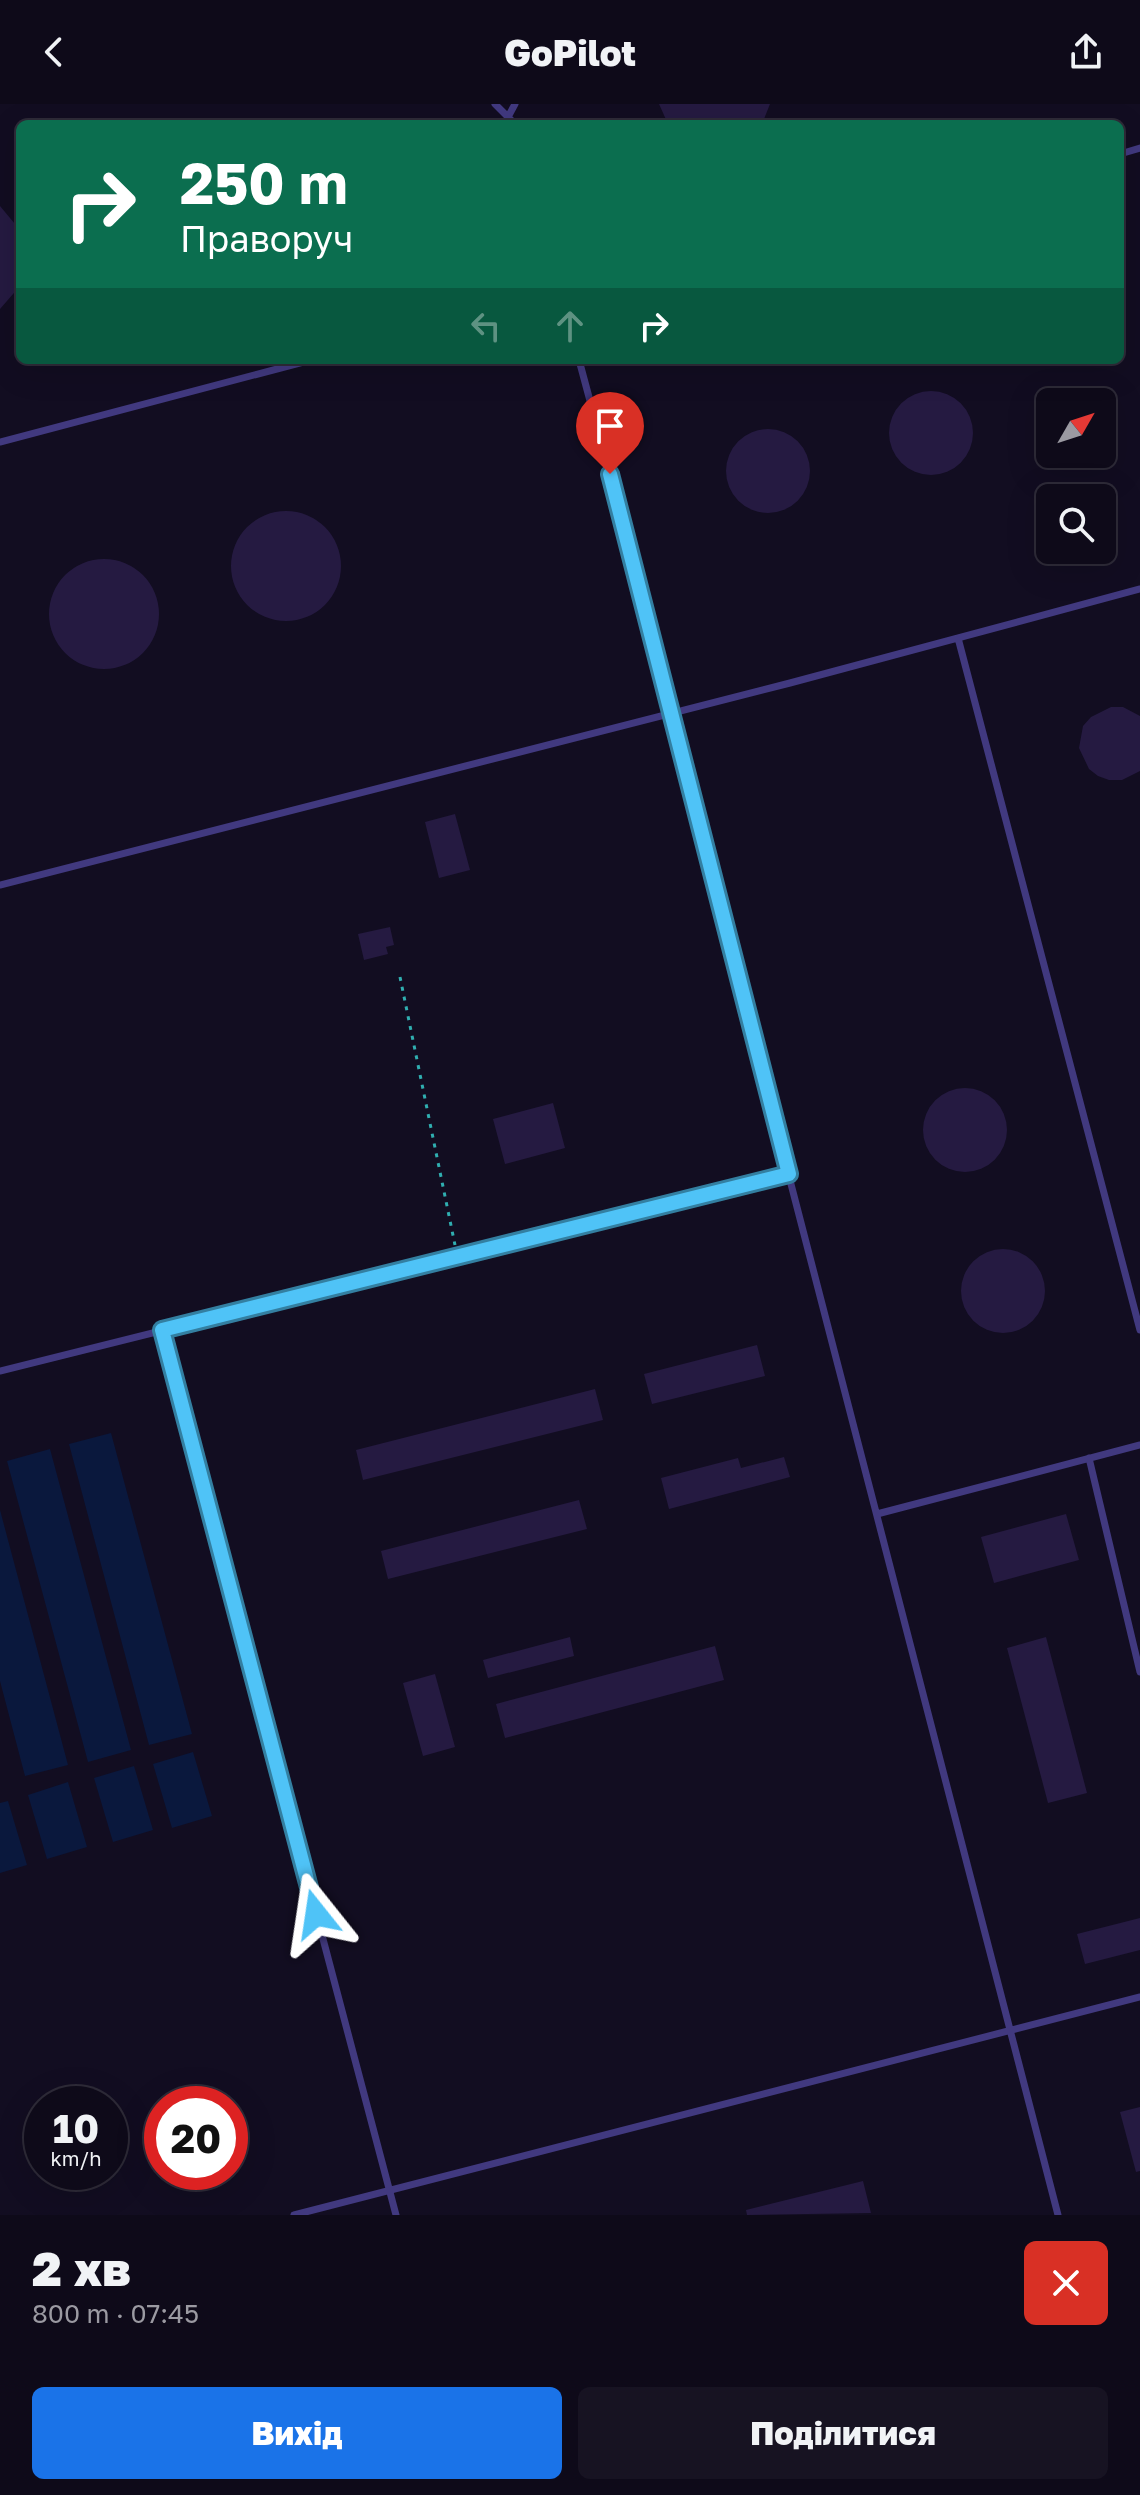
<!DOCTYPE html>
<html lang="uk">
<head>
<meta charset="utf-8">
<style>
	:root { --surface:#0e0a19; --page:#171322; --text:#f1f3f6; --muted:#9b9aa2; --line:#2e2b38; --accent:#1a73e8 }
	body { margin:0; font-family:"Golos Text",sans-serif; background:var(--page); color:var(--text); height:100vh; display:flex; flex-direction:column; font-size:30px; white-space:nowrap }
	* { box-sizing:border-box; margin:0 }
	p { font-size:26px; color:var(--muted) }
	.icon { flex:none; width:44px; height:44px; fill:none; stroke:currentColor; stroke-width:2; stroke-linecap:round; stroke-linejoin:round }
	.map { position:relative; height:2111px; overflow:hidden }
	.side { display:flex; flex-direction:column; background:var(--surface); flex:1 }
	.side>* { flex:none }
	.top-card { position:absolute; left:16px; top:16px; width:1108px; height:244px; border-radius:12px; box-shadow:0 8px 32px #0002,0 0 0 2px var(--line); background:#0b6e4f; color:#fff; overflow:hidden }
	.needle { width:52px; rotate:51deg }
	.fabs { position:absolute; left:1036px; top:284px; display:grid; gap:16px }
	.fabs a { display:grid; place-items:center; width:80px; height:80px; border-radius:12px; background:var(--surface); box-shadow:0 8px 32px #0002,0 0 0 2px var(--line); font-size:40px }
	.speed { position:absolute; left:24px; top:1982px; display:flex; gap:16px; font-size:40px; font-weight:700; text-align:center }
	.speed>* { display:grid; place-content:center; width:104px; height:104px; border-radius:50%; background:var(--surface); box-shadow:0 8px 32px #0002,0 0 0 2px var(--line); line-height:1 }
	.speed small { font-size:20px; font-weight:400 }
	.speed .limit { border:12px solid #d22; background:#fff; color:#111 }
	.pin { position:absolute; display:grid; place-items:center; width:68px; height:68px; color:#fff; margin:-82px -34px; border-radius:50% 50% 50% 0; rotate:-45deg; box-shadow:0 0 8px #0007 }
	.pin .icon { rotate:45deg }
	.me { position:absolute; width:88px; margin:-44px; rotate:345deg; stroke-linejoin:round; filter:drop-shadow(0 0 6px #0008) }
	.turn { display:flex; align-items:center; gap:28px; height:168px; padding:0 32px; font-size:36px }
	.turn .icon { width:104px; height:104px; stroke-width:2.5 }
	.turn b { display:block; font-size:56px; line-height:68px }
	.lanes { display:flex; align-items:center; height:76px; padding:0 32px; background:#0003; justify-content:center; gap:40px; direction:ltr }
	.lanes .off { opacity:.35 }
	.round { display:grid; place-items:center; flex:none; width:84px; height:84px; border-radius:12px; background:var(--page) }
	.headline { display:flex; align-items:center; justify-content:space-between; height:136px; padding:0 32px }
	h1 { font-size:48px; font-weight:800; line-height:60px }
	.button { display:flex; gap:16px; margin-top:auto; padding:16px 32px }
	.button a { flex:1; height:92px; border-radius:12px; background:var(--accent); color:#fff; font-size:32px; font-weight:800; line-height:92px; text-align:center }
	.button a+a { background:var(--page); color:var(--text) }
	header { display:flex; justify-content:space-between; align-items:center; height:104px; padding:0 32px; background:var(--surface); font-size:36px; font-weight:800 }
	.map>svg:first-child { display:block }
	.water { fill:#0a183d }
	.building { fill:#251a41 }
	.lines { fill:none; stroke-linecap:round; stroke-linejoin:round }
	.path { stroke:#30aeb0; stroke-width:3; stroke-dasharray:4 6; stroke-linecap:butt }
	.lane { stroke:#41397f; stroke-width:7 }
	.route-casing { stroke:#337fa1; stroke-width:20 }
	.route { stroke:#4fc3f7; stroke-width:14 }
</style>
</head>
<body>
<header><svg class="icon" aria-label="back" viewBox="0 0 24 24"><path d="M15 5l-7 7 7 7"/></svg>GoPilot<svg class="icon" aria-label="share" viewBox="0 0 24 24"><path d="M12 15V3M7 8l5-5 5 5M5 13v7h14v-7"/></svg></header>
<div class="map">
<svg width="1140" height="2111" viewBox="0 0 1140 2111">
	<rect width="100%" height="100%" fill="#120d21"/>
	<path class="water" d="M111 1329 192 1630 149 1641 69 1340Z
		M50 1345 131 1646 88 1658 7 1357Z
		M0 1406 68 1661 25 1672 0 1577Z
		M193 1648 212 1712 172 1724 153 1660Z
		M134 1662 153 1726 113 1738 94 1674Z
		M68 1678 87 1743 47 1755 28 1691Z
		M8 1697 27 1761 0 1769V1699Z"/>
	<path class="building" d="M659 0H770L762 20H668Z
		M0 102 20 126V182L0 205Z
		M889 329a42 42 0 1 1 84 0a42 42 0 1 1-84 0Z
		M726 367a42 42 0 1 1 84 0a42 42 0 1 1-84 0Z
		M231 462a55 55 0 1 1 110 0a55 55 0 1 1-110 0Z
		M49 510a55 55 0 1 1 110 0a55 55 0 1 1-110 0Z
		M1111 603H1123L1140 612V667L1122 676H1109L1098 672 1089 665 1079 644 1083 622 1091 613Z
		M455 710 470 766 439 774 425 718Z
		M390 823 394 841 386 843 388 850 364 856 358 830Z
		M923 1026a42 42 0 1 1 84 0a42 42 0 1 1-84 0Z
		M553 999 565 1044 505 1060 493 1015Z
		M961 1187a42 42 0 1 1 84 0a42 42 0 1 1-84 0Z
		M757 1241 765 1272 652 1300 644 1270Z
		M595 1285 603 1316 363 1376 356 1346Z
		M784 1353 790 1373 669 1405 661 1374 738 1354 741 1364Z
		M579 1396 587 1425 388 1475 381 1447Z
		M1066 1410 1079 1456 994 1479 981 1433Z
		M570 1533 574 1552 488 1574 483 1556Z
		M1046 1533 1087 1689 1048 1699 1007 1544Z
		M715 1542 724 1576 505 1634 496 1600Z
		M435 1570 455 1643 423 1652 403 1579Z
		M1140 1814V1846L1085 1860 1077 1830Z
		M1140 2003V2067L1136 2068 1120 2008Z
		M863 2077 871 2109 747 2111 746 2106Z"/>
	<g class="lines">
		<path class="path" d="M400 873 455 1141"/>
		<path class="lane" d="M495 0 515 20
			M508 13 515 0
			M1120 50 1140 44
			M579 256 656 542 669 609 1058 2111
			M0 338 311 256
			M958 534 1140 1226
			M0 781 790 579 1140 485
			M162 1226 396 2111
			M0 1267 789 1070
			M1089 1354 1140 1568
			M877 1410 1140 1341
			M294 2111 1140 1893"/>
	</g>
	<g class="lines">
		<g class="route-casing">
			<path id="route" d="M316 1810 162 1226 789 1070 610 370"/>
		</g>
		<use href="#route" class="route"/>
	</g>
</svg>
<div class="fabs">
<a><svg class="needle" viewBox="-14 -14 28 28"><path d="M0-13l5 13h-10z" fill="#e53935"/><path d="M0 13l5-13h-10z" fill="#9b9aa2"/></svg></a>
<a><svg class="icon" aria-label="search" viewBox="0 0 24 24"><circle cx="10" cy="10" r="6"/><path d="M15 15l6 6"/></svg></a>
</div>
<div class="speed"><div>10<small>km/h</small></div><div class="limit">20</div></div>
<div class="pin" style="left:610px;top:370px;background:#d93025"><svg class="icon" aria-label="arrive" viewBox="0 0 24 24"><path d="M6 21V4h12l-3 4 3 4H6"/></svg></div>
<svg class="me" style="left:316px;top:1810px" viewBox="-20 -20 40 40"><path d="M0-17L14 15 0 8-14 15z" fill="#4fc3f7" stroke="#fff" stroke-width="4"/></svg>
<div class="top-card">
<div class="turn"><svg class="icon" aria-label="right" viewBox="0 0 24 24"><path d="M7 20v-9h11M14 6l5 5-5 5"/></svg><div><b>250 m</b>Праворуч</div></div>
<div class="lanes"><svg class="icon off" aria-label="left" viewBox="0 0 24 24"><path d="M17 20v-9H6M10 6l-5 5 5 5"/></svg><svg class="icon off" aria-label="ahead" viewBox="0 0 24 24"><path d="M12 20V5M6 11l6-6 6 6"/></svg><svg class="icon" aria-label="right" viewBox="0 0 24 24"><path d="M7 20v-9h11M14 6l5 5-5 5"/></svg></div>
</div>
</div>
<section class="side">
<div class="headline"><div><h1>2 хв</h1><p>800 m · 07:45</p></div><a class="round" style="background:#d93025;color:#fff"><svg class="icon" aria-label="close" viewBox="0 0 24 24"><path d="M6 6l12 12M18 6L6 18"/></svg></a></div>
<div class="button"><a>Вихід</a><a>Поділитися</a></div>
</section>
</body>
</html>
